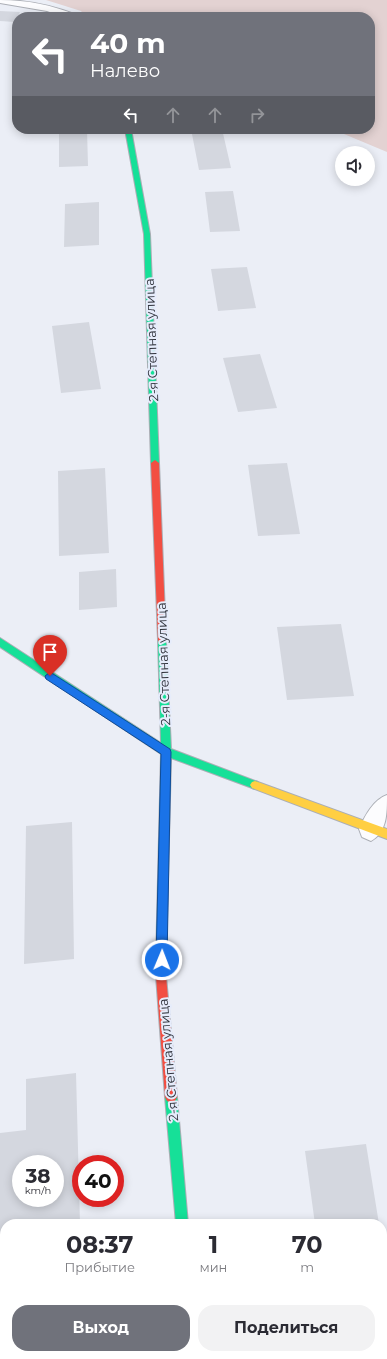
<!DOCTYPE html>
<html lang="ru">
<head>
<meta charset="utf-8">
<style>
	:root { --surface:#fff; --page:#f2f2f3; --text:#2b2b33; --muted:#7c7c81; --accent:#70727b }
	body { margin:0; font-family:Montserrat,sans-serif; background:var(--page); color:var(--text); height:100vh; display:flex; flex-direction:column; font-size:15px; white-space:nowrap }
	* { box-sizing:border-box; margin:0 }
	p { font-size:13px; color:var(--muted) }
	.icon { flex:none; width:22px; height:22px; fill:none; stroke:currentColor; stroke-width:2; stroke-linecap:round; stroke-linejoin:round }
	.map { position:relative; flex:1; overflow:hidden }
	.panel { position:absolute; left:0px; top:1219px; width:387px; height:140px; display:flex; flex-direction:column; background:var(--surface); border-radius:16px 16px 0 0; box-shadow:0 2px 10px #0003 }
	.panel>* { flex:none }
	.guide { position:absolute; left:12px; top:12px; width:363px; height:122px; border-radius:16px; box-shadow:0 2px 10px #0003; background:#70727b; color:#fff; overflow:hidden }
	.buttons { position:absolute; left:335px; top:146px; display:grid; gap:8px }
	.buttons a { display:grid; place-items:center; width:40px; height:40px; border-radius:50%; background:var(--surface); box-shadow:0 2px 10px #0003; font-size:20px }
	.speed { position:absolute; left:12px; top:1155px; display:flex; gap:8px; font-size:20px; font-weight:700; text-align:center }
	.speed>* { display:grid; place-content:center; width:52px; height:52px; border-radius:50%; background:var(--surface); box-shadow:0 2px 10px #0003; line-height:1 }
	.speed small { font-size:10px; font-weight:400 }
	.speed .limit { border:6px solid #d22; background:#fff; color:#111 }
	.pin { position:absolute; display:grid; place-items:center; width:34px; height:34px; color:#fff; margin:-41px -17px; border-radius:50% 50% 50% 0; rotate:-45deg; box-shadow:0 0 4px #0007 }
	.pin .icon { rotate:45deg }
	.me { position:absolute; width:44px; margin:-22px; rotate:1deg; stroke-linejoin:round; filter:drop-shadow(0 0 3px #0008) }
	.turn { display:flex; align-items:center; gap:14px; height:84px; padding:0 12px; font-size:18px }
	.turn .icon { width:52px; height:52px; stroke-width:2.5 }
	.turn b { display:block; font-size:28px; line-height:34px }
	.lanes { display:flex; align-items:center; height:38px; padding:0 12px; background:#0003; justify-content:center; gap:20px; direction:ltr }
	.lanes .off { opacity:.35 }
	.eta { display:flex; justify-content:space-evenly; align-items:center; height:68px; text-align:center }
	.eta b { font-size:24px; font-weight:700; line-height:28px }
	.primary-button { display:flex; gap:8px; margin-top:auto; padding:8px 12px }
	.primary-button a { flex:1; height:46px; border-radius:16px; background:var(--accent); color:#fff; font-size:16px; font-weight:700; line-height:46px; text-align:center }
	.primary-button a+a { background:var(--page); color:var(--text) }
	.map>svg:first-child { display:block }
	.green { fill:#e3d2d2 }
	.building { fill:#d4d7df; fill-rule:evenodd }
	.lines { fill:none; stroke-linecap:round; stroke-linejoin:round }
	.street-casing { stroke:#abaeb5; stroke-width:2 }
	.fast-casing { stroke:#abaeb5; stroke-width:2 }
	.slow-casing { stroke:#abaeb5; stroke-width:2 }
	.jam-casing { stroke:#abaeb5; stroke-width:2 }
	.street { fill:#fcfcfe; fill-rule:evenodd }
	.fast { fill:#16e098; fill-rule:evenodd }
	.slow { fill:#ffcf43; fill-rule:evenodd }
	.jam { fill:#f24e42; fill-rule:evenodd }
	.route { fill:#1a73e8; stroke:#114b97 }
	.labels { text-anchor:middle; stroke-width:4; stroke-linejoin:round; paint-order:stroke }
	.street-label { font-size:13px; fill:#2d3039; stroke:#e6ecfb }
</style>
</head>
<body>
<div class="map">
<svg width="387" height="1359" viewBox="0 0 387 1359">
	<rect width="100%" height="100%" fill="#ebeef6"/>
	<path class="green" d="M46 0H387V152L332 129H370V17H86L81 11Z"/>
	<path class="building" d="M0 11 20 12 15 22 0 21Z
		M59 129H87L88 166 59 167Z
		M191 129H222L231 168 199 170Z
		M233 191 240 231 210 232 205 192Z
		M99 202V245L64 247 65 204Z
		M247 267 256 308 218 311 211 269Z
		M89 322 101 389 61 393 52 326Z
		M260 354 277 408 238 412 223 358Z
		M287 463 300 534 258 536 248 465Z
		M105 468 109 553 59 556 58 471Z
		M116 569 117 607 79 610V572Z
		M341 624 354 696 287 700 277 627Z
		M72 822 74 959 24 964 26 826Z
		M76 1073 80 1224H5V1255L0 1256V1133L26 1130V1079ZM21 1164H55V1198H21Z
		M366 1144 379 1224H315L305 1151Z
		M382 1245 387 1269V1333L382 1334Z"/>
	<g class="lines">
		<g class="street-casing">
			<path id="street" d="M0 0C28 0 51 5 77 15L79 17H63L47 11 0 3Z
				M387 795C387 814 387 832 371 841L362 837 359 829C365 816 373 800 387 795Z
				M177 1354H209L210 1359H178Z"/>
		</g>
		<g class="fast-casing">
			<path id="fast" d="M125 129H131L150 234 159 463 155 466 151 463 144 234Z
				M162 636 165 637 166 640 171 749 258 782 260 785 258 788 255 789 171 758 166 960 165 964 161 965 157 964 156 960 161 754 0 647V638L161 743 158 640 159 637Z
				M171 1091 175 1093 177 1097 188 1224H176L165 1097 167 1093Z"/>
		</g>
		<g class="slow-casing">
			<path id="slow" d="M255 781 387 829V839L252 788 250 785 252 782Z"/>
		</g>
		<g class="jam-casing">
			<path id="jam" d="M155 460 159 463 166 640 165 643H159L158 640 151 463Z
				M161 955 165 956 166 960V976L177 1097 175 1101 171 1103 167 1101 165 1097 156 976V960L157 956Z"/>
		</g>
		<use href="#street" class="street"/>
		<use href="#fast" class="fast"/>
		<use href="#slow" class="slow"/>
		<use href="#jam" class="jam"/>
	</g>
	<path class="route" d="M50 672 170 749 171 752 167 960 165 964 162 965 158 964 156 960 161 754 46 679 45 676Z"/>
	<g class="labels">
		<g class="street-label">
			<text transform="translate(151 340) rotate(-92)" y="5">2-я Степная улица</text>
			<text transform="translate(163 664) rotate(-92)" y="5">2-я Степная улица</text>
			<text transform="translate(168 1060) rotate(-95)" y="5">2-я Степная улица</text>
		</g>
	</g>
</svg>
<div class="buttons">
<a><svg class="icon" aria-label="sound" viewBox="0 0 24 24"><path d="M4 9h4l5-4v14l-5-4H4zM17 9q2 3 0 6"/></svg></a>
</div>
<div class="speed"><div>38<small>km/h</small></div><div class="limit">40</div></div>
<div class="pin" style="left:50px;top:676px;background:#d93025"><svg class="icon" aria-label="arrive" viewBox="0 0 24 24"><path d="M6 21V4h12l-3 4 3 4H6"/></svg></div>
<svg class="me" style="left:162px;top:960px" viewBox="-20 -20 40 40"><circle r="17" fill="#1a73e8" stroke="#fff" stroke-width="3"/><path d="M0-11L8 9 0 5-8 9z" fill="#fff"/></svg>
<div class="guide">
<div class="turn"><svg class="icon" aria-label="left" viewBox="0 0 24 24"><path d="M17 20v-9H6M10 6l-5 5 5 5"/></svg><div><b>40 m</b>Налево</div></div>
<div class="lanes"><svg class="icon" aria-label="left" viewBox="0 0 24 24"><path d="M17 20v-9H6M10 6l-5 5 5 5"/></svg><svg class="icon off" aria-label="ahead" viewBox="0 0 24 24"><path d="M12 20V5M6 11l6-6 6 6"/></svg><svg class="icon off" aria-label="ahead" viewBox="0 0 24 24"><path d="M12 20V5M6 11l6-6 6 6"/></svg><svg class="icon off" aria-label="right" viewBox="0 0 24 24"><path d="M7 20v-9h11M14 6l5 5-5 5"/></svg></div>
</div>
<section class="panel">
<div class="eta">
<div><b>08:37</b><p>Прибытие</p></div>
<div><b>1</b><p>мин</p></div>
<div><b>70</b><p>m</p></div>
</div>
<div class="primary-button"><a>Выход</a><a>Поделиться</a></div>
</section>
</div>
</body>
</html>
